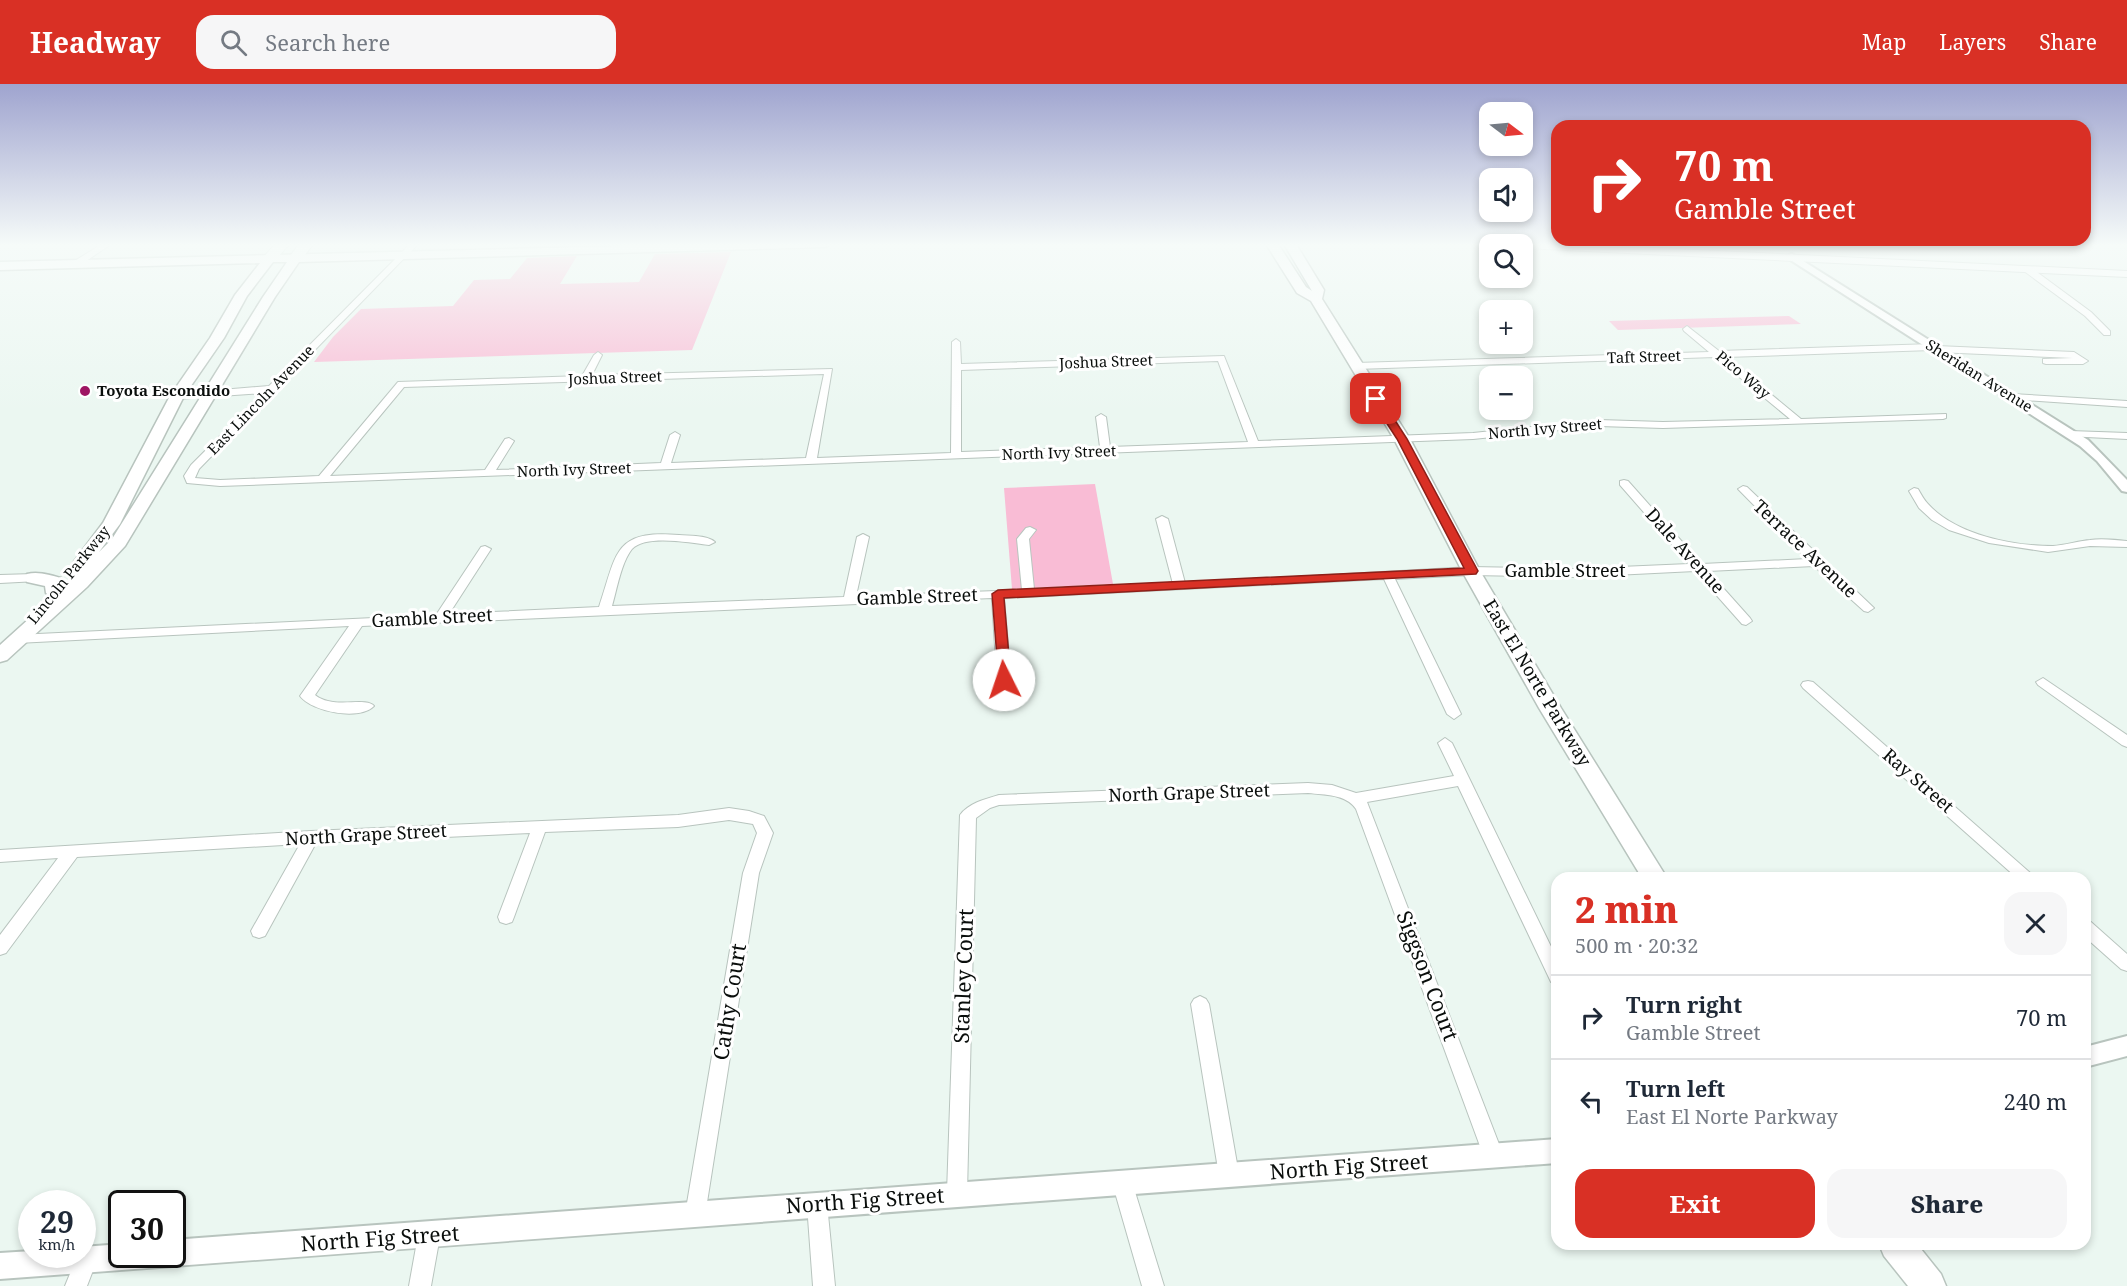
<!DOCTYPE html>
<html lang="en">
<head>
<meta charset="utf-8">
<style>
	:root { --surface:#fff; --page:#f6f6f7; --text:#1f2937; --muted:#747a83; --line:#e0e1e3; --accent:#d93025 }
	body { margin:0; font-family:"Noto Serif",serif; background:var(--page); color:var(--text); height:100vh; display:flex; flex-direction:column; font-size:22px; white-space:nowrap }
	* { box-sizing:border-box; margin:0 }
	p { font-size:20px; color:var(--muted) }
	.icon { flex:none; width:33px; height:33px; fill:none; stroke:currentColor; stroke-width:2; stroke-linecap:round; stroke-linejoin:round }
	.map { position:relative; flex:1; overflow:hidden }
	.side { position:absolute; left:1551px; top:788px; width:540px; height:378px; display:flex; flex-direction:column; background:var(--surface); border-radius:18px; box-shadow:0 3px 9px #0003 }
	.side>* { flex:none }
	.guide { position:absolute; left:1551px; top:36px; width:540px; height:126px; border-radius:18px; box-shadow:0 3px 9px #0003; background:#d93025; color:#fff; overflow:hidden }
	.needle { width:39px; rotate:106deg }
	.tools { position:absolute; left:1479px; top:18px; display:grid; gap:12px }
	.tools a { display:grid; place-items:center; width:54px; height:54px; border-radius:12px; background:var(--surface); box-shadow:0 3px 9px #0003; font-size:30px }
	.speed { position:absolute; left:18px; top:1106px; display:flex; gap:12px; font-size:30px; font-weight:700; text-align:center }
	.speed>* { display:grid; place-content:center; width:78px; height:78px; border-radius:50%; background:var(--surface); box-shadow:0 3px 9px #0003; line-height:1 }
	.speed small { font-size:15px; font-weight:400 }
	.speed .limit { border:3px solid #111; border-radius:9px; background:#fff; color:#111 }
	.pin { position:absolute; display:grid; place-items:center; width:51px; height:51px; color:#fff; margin:-26px; border-radius:12px; box-shadow:0 3px 9px #0006 }
	.me { position:absolute; width:66px; margin:-33px; rotate:356deg; stroke-linejoin:round; filter:drop-shadow(0 0 4px #0008) }
	.turn { display:flex; align-items:center; gap:21px; height:126px; padding:0 24px; font-size:27px }
	.turn .icon { width:78px; height:78px; stroke-width:2.5 }
	.turn b { display:block; font-size:42px; line-height:51px }
	.round { display:grid; place-items:center; flex:none; width:63px; height:63px; border-radius:18px; background:var(--page) }
	.head { display:flex; align-items:center; justify-content:space-between; height:102px; padding:0 24px }
	h1 { font-size:36px; font-weight:800; line-height:45px; color:var(--accent) }
	.button { display:flex; gap:12px; margin-top:auto; padding:12px 24px }
	.button a { flex:1; height:69px; border-radius:18px; background:var(--accent); color:#fff; font-size:24px; font-weight:800; line-height:69px; text-align:center }
	.button a+a { background:var(--page); color:var(--text) }
	ul { padding:0; list-style:none }
	li { display:flex; align-items:center; gap:18px; height:84px; padding:0 24px; border-top:2px solid var(--line) }
	li div { flex:1 }
	li b { display:block; font-size:22px }
	li em { font-style:normal }
	header { display:flex; align-items:center; gap:36px; box-sizing:border-box; height:84px; padding:0 30px; background:var(--accent); color:#fff }
	header strong { font-size:28px }
	nav { display:flex; gap:33px; margin-inline-start:auto; font-size:21px }
	.search { width:420px; height:54px; background:var(--page); display:flex; align-items:center; gap:15px; box-sizing:border-box; padding:0 21px; border-radius:18px; color:var(--muted); font-size:22px }
	.map>svg:first-child { display:block }
	.green { fill:#f9bcd5 }
	.lines { fill:none; stroke-linecap:round; stroke-linejoin:round }
	.minor-casing { stroke:#b8c4be; stroke-width:2 }
	.tertiary-casing { stroke:#b8c4be; stroke-width:4 }
	.secondary-casing { stroke:#b8c4be; stroke-width:2 }
	.primary-casing { stroke:#b8c4be; stroke-width:3 }
	.motorway-casing { stroke:#b8c4be; stroke-width:2 }
	.minor { fill:#fff; fill-rule:evenodd }
	.tertiary { fill:#fff; fill-rule:evenodd }
	.secondary { fill:#fff; fill-rule:evenodd }
	.primary { fill:#fff; fill-rule:evenodd }
	.motorway { fill:#fff; fill-rule:evenodd }
	.route { fill:#d93025; stroke:#8d1f18; stroke-width:1.5 }
	.poi-dot { fill:#9e1563; stroke:#fff; stroke-width:2 }
	.labels { text-anchor:middle; stroke-width:6; stroke-linejoin:round; paint-order:stroke }
	.far-street-label { font-size:15px; fill:#0a0e0c; stroke:#fff }
	.far-poi-label { font-size:15px; font-weight:bold; fill:#0a0e0c; stroke:#fff; text-anchor:start }
	.street-label { font-size:18px; fill:#0a0e0c; stroke:#fff }
	.near-street-label { font-size:21px; fill:#0a0e0c; stroke:#fff }
</style>
</head>
<body>
<header>
<strong>Headway</strong>
<div class="search"><svg class="icon" aria-label="search" viewBox="0 0 24 24"><circle cx="10" cy="10" r="6"/><path d="M15 15l6 6"/></svg>Search here</div>
<nav><a>Map</a><a>Layers</a><a>Share</a></nav>
</header>
<div class="map">
<svg width="2127" height="1202" viewBox="0 0 2127 1202">
	<rect width="100%" height="100%" fill="#ebf7f1"/>
	<path class="green" d="M731 168 692 266 314 278 333 253 361 225 453 222 474 196 510 195 527 174 577 172 560 200 639 198 655 170Z
		M1789 232 1801 240 1618 246 1609 237Z
		M1095 400 1113 500 1012 505 1004 404Z"/>
	<g class="lines">
		<g class="minor-casing">
			<path id="minor" d="M102 160H111L79 182H73V178Z
				M410 160H418L199 385 195 394 220 396 319 392 398 298 582 292 594 271 598 268 602 271 592 291 832 285 817 374 951 369 952 258 956 255 960 258 961 280 1224 272 1258 357 1473 349 1599 336 1663 338 1790 335 1715 273 1356 285 1351 282 1356 279 1709 268 1684 247 1683 245 1687 242 1719 267 1933 260 1937 262 2074 268 2088 277 2083 280H2046L2043 279V275L2073 274 1936 268 1932 266 1726 273 1801 335 1946 330V334L1943 335 1663 344 1599 342 1473 355 220 402 187 399 184 392 191 381 263 309 177 315 172 312 174 310 269 302ZM1218 277 1248 358 1110 363 1106 333 1101 330 1096 333 1100 363 961 368V286ZM824 290 806 374 671 379 680 351 675 348 670 351 661 379 496 386 514 357 509 354 505 355 485 386 330 392 404 303Z
				M2024 183H2030L2091 228 2110 247V251H2104L2085 232 2024 187Z
				M2012 310 2127 317V323L2009 315V311Z
				M2070 347 2127 349V355L2066 352V348Z
				M1624 396 1628 397 1702 480 1807 475 1738 405 1743 402 1747 403 1874 524 1868 528 1864 527 1814 482 1708 487 1750 534 1752 537 1746 541 1742 540 1695 487 1574 493 1471 491 1395 495 1461 630 1454 635 1447 630 1384 495 1004 514 1011 595 1004 599 997 595 992 514 362 542 315 611C334 626 365 612 374 622 360 637 312 628 300 612L349 542 17 559 11 555 17 551 436 531 481 463 485 462 491 465 449 530 599 523C617 470 613 445 679 451 690 452 707 451 715 458L709 461C691 459 646 450 632 465 621 479 617 505 612 522L844 513 857 453 863 450 869 453 856 512 1022 506 1017 455 1026 444 1030 443 1036 446 1029 455 1034 505 1173 500 1156 435 1162 432 1168 435 1185 499 1471 483 1574 485 1689 480 1620 401V397Z
				M1914 404 1918 405C1921 410 1924 416 1928 420 1956 451 2013 462 2053 462 2066 461 2078 457 2090 456 2102 454 2115 456 2127 457V463L2090 462 2048 468 1989 459 1949 446 1932 436 1919 424 1909 407Z
				M34 490 40 494 38 497 0 499V491Z
				M2043 594 2127 651V663L2122 661 2038 601 2036 598Z
				M1808 597 1813 598 2036 794H2017L1803 604 1801 601 1803 598Z
				M1445 654 1452 659 1557 875V900L1551 898 1458 702 1367 718 1504 1073 1501 1080 1494 1083 1487 1080 1484 1073 1356 725C1346 710 1325 711 1308 709L999 721 990 724 976 734 967 1109 964 1116 957 1119 950 1116 947 1109 960 731C969 719 985 715 999 711L1308 699 1332 701 1356 709 1454 692 1438 659Z
				M729 724 749 727 764 732 773 749 759 789 705 1131 702 1138 695 1141 688 1138 685 1131 743 789 757 749 753 740 729 736 678 743 545 748 514 833 512 838 506 840 500 838 498 833 530 749 316 759 265 852 259 854 253 852 251 847 300 760 77 773 6 869 0 871V851L58 774 0 778V766L311 747 678 731Z
				M2085 836 2091 838 2127 870V887L2121 885 2085 853Z
				M1200 912 1206 915 1209 920 1239 1091 1236 1098 1229 1101 1222 1098 1219 1091 1191 920 1194 915Z
				M1122 1088 1129 1091 1132 1098 1164 1202H1142L1112 1098 1115 1091Z
				M817 1110 824 1113 827 1120 835 1202H813L807 1120 810 1113Z
				M429 1141 436 1145 440 1152 431 1202H409L418 1152 422 1145Z
				M86 1165 94 1168 97 1176 87 1202H65L78 1170H82V1167Z"/>
		</g>
		<g class="tertiary-casing">
			<path id="tertiary" d="M1792 170 2088 356 2127 396V408L2122 407 2097 377 2080 362 1789 175V171Z
				M2127 952V972L2085 983V963Z
				M1557 1055V1079C1038 1116 518 1157 0 1195V1169L32 1167V1170H82V1163L122 1160V1170H172V1156Z"/>
		</g>
		<g class="secondary-casing">
			<path id="secondary" d="M1506 160H1574L2127 187V193L1522 164V160Z"/>
		</g>
		<g class="primary-casing">
			<path id="primary" d="M700 160H831L825 163 299 178 275 213 125 462 87 503 7 576 0 578V561L52 514 46 509 45 502 27 498 25 494 27 490C38 487 50 491 61 494L64 503 80 488 72 487 70 483 103 439 170 312 210 254 235 211 260 179 0 186V178ZM273 178H287L263 213 112 455 99 468 120 440 184 312 224 254 247 212Z
				M1266 160H1278L1306 203 1312 207 1284 160H1296L1324 206 1322 215 1410 355 1480 487 1561 624 1667 794H1642L1539 624 1462 487 1394 355 1311 217 1297 209Z
				M1879 1160H1917L1941 1190 1946 1202H1908L1884 1172Z"/>
		</g>
		<g class="motorway-casing">
			<path id="motorway" d="M275 160H289L274 178H264L262 175Z
				M299 160H313L300 178H290L288 175Z"/>
		</g>
		<use href="#minor" class="minor"/>
		<use href="#tertiary" class="tertiary"/>
		<use href="#secondary" class="secondary"/>
		<use href="#primary" class="primary"/>
		<use href="#motorway" class="motorway"/>
	</g>
	<linearGradient id="sky" x2="0" y2="1"><stop stop-color="#9fa4cf"/><stop offset="0.49" stop-color="#f6fbf9"/><stop offset="1" stop-color="#f6fbf9" stop-opacity="0"/></linearGradient>
	<rect width="2127" height="328" fill="url(#sky)"/>
	<path class="route" d="M1376 312 1380 313 1407 355 1478 487 1476 490 1004 514 1011 596 1009 599H999L992 510 998 506 1464 484 1397 355 1371 315Z"/>
	<circle class="poi-dot" cx="85" cy="307" r="6"/>
	<g class="labels">
		<g class="far-street-label">
			<text transform="translate(1644 273) rotate(-2)" y="5">Taft Street</text>
			<text transform="translate(1106 278) rotate(-2)" y="5">Joshua Street</text>
			<text transform="translate(1743 291) rotate(40)" y="5">Pico Way</text>
			<text transform="translate(1979 292) rotate(32)" y="5">Sheridan Avenue</text>
			<text transform="translate(615 294) rotate(-2)" y="5">Joshua Street</text>
			<text transform="translate(261 316) rotate(-46)" y="5">East Lincoln Avenue</text>
			<text transform="translate(1545 345) rotate(-5)" y="5">North Ivy Street</text>
			<text transform="translate(1059 369) rotate(-2)" y="5">North Ivy Street</text>
			<text transform="translate(574 386) rotate(-2)" y="5">North Ivy Street</text>
			<text transform="translate(69 491) rotate(-51)" y="5">Lincoln Parkway</text>
		</g>
		<g class="far-poi-label">
			<text x="97" y="312">Toyota Escondido</text>
		</g>
		<g class="street-label">
			<text transform="translate(1805 465) rotate(43)" y="6">Terrace Avenue</text>
			<text transform="translate(1685 467) rotate(48)" y="6">Dale Avenue</text>
			<text x="1565" y="493">Gamble Street</text>
			<text transform="translate(917 513) rotate(-2)" y="6">Gamble Street</text>
			<text transform="translate(432 534) rotate(-3)" y="6">Gamble Street</text>
			<text transform="translate(1537 599) rotate(59)" y="6">East El Norte Parkway</text>
			<text transform="translate(1918 697) rotate(41)" y="6">Ray Street</text>
			<text transform="translate(1189 709) rotate(-2)" y="6">North Grape Street</text>
			<text transform="translate(366 751) rotate(-3)" y="6">North Grape Street</text>
		</g>
		<g class="near-street-label">
			<text transform="translate(964 892) rotate(-88)" y="7">Stanley Court</text>
			<text transform="translate(1427 892) rotate(69)" y="7">Siggson Court</text>
			<text transform="translate(730 918) rotate(-81)" y="7">Cathy Court</text>
			<text transform="translate(1349 1083) rotate(-4)" y="7">North Fig Street</text>
			<text transform="translate(865 1117) rotate(-4)" y="7">North Fig Street</text>
			<text transform="translate(380 1155) rotate(-4)" y="7">North Fig Street</text>
		</g>
	</g>
</svg>
<div class="tools">
<a><svg class="needle" viewBox="-14 -14 28 28"><path d="M0-13l5 13h-10z" fill="#e53935"/><path d="M0 13l5-13h-10z" fill="#747a83"/></svg></a>
<a><svg class="icon" aria-label="sound" viewBox="0 0 24 24"><path d="M4 9h4l5-4v14l-5-4H4zM17 9q2 3 0 6"/></svg></a>
<a><svg class="icon" aria-label="search" viewBox="0 0 24 24"><circle cx="10" cy="10" r="6"/><path d="M15 15l6 6"/></svg></a>
<a>+</a>
<a>−</a>
</div>
<div class="speed"><div>29<small>km/h</small></div><div class="limit">30</div></div>
<div class="pin" style="left:1376px;top:315px;background:#d93025"><svg class="icon" aria-label="arrive" viewBox="0 0 24 24"><path d="M6 21V4h12l-3 4 3 4H6"/></svg></div>
<svg class="me" style="left:1004px;top:596px" viewBox="-20 -20 40 40"><circle r="19" fill="#fff"/><path d="M0-13L10 11 0 6-10 11z" fill="#d93025"/></svg>
<div class="guide">
<div class="turn"><svg class="icon" aria-label="right" viewBox="0 0 24 24"><path d="M7 20v-9h11M14 6l5 5-5 5"/></svg><div><b>70 m</b>Gamble Street</div></div>
</div>
<section class="side">
<div class="head"><div><h1>2 min</h1><p>500 m · 20:32</p></div><a class="round"><svg class="icon" aria-label="close" viewBox="0 0 24 24"><path d="M6 6l12 12M18 6L6 18"/></svg></a></div>
<ul>
<li><svg class="icon" aria-label="right" viewBox="0 0 24 24"><path d="M7 20v-9h11M14 6l5 5-5 5"/></svg><div><b>Turn right</b><p>Gamble Street</p></div><em>70 m</em></li>
<li><svg class="icon" aria-label="left" viewBox="0 0 24 24"><path d="M17 20v-9H6M10 6l-5 5 5 5"/></svg><div><b>Turn left</b><p>East El Norte Parkway</p></div><em>240 m</em></li>
</ul>
<div class="button"><a>Exit</a><a>Share</a></div>
</section>
</div>
</body>
</html>
